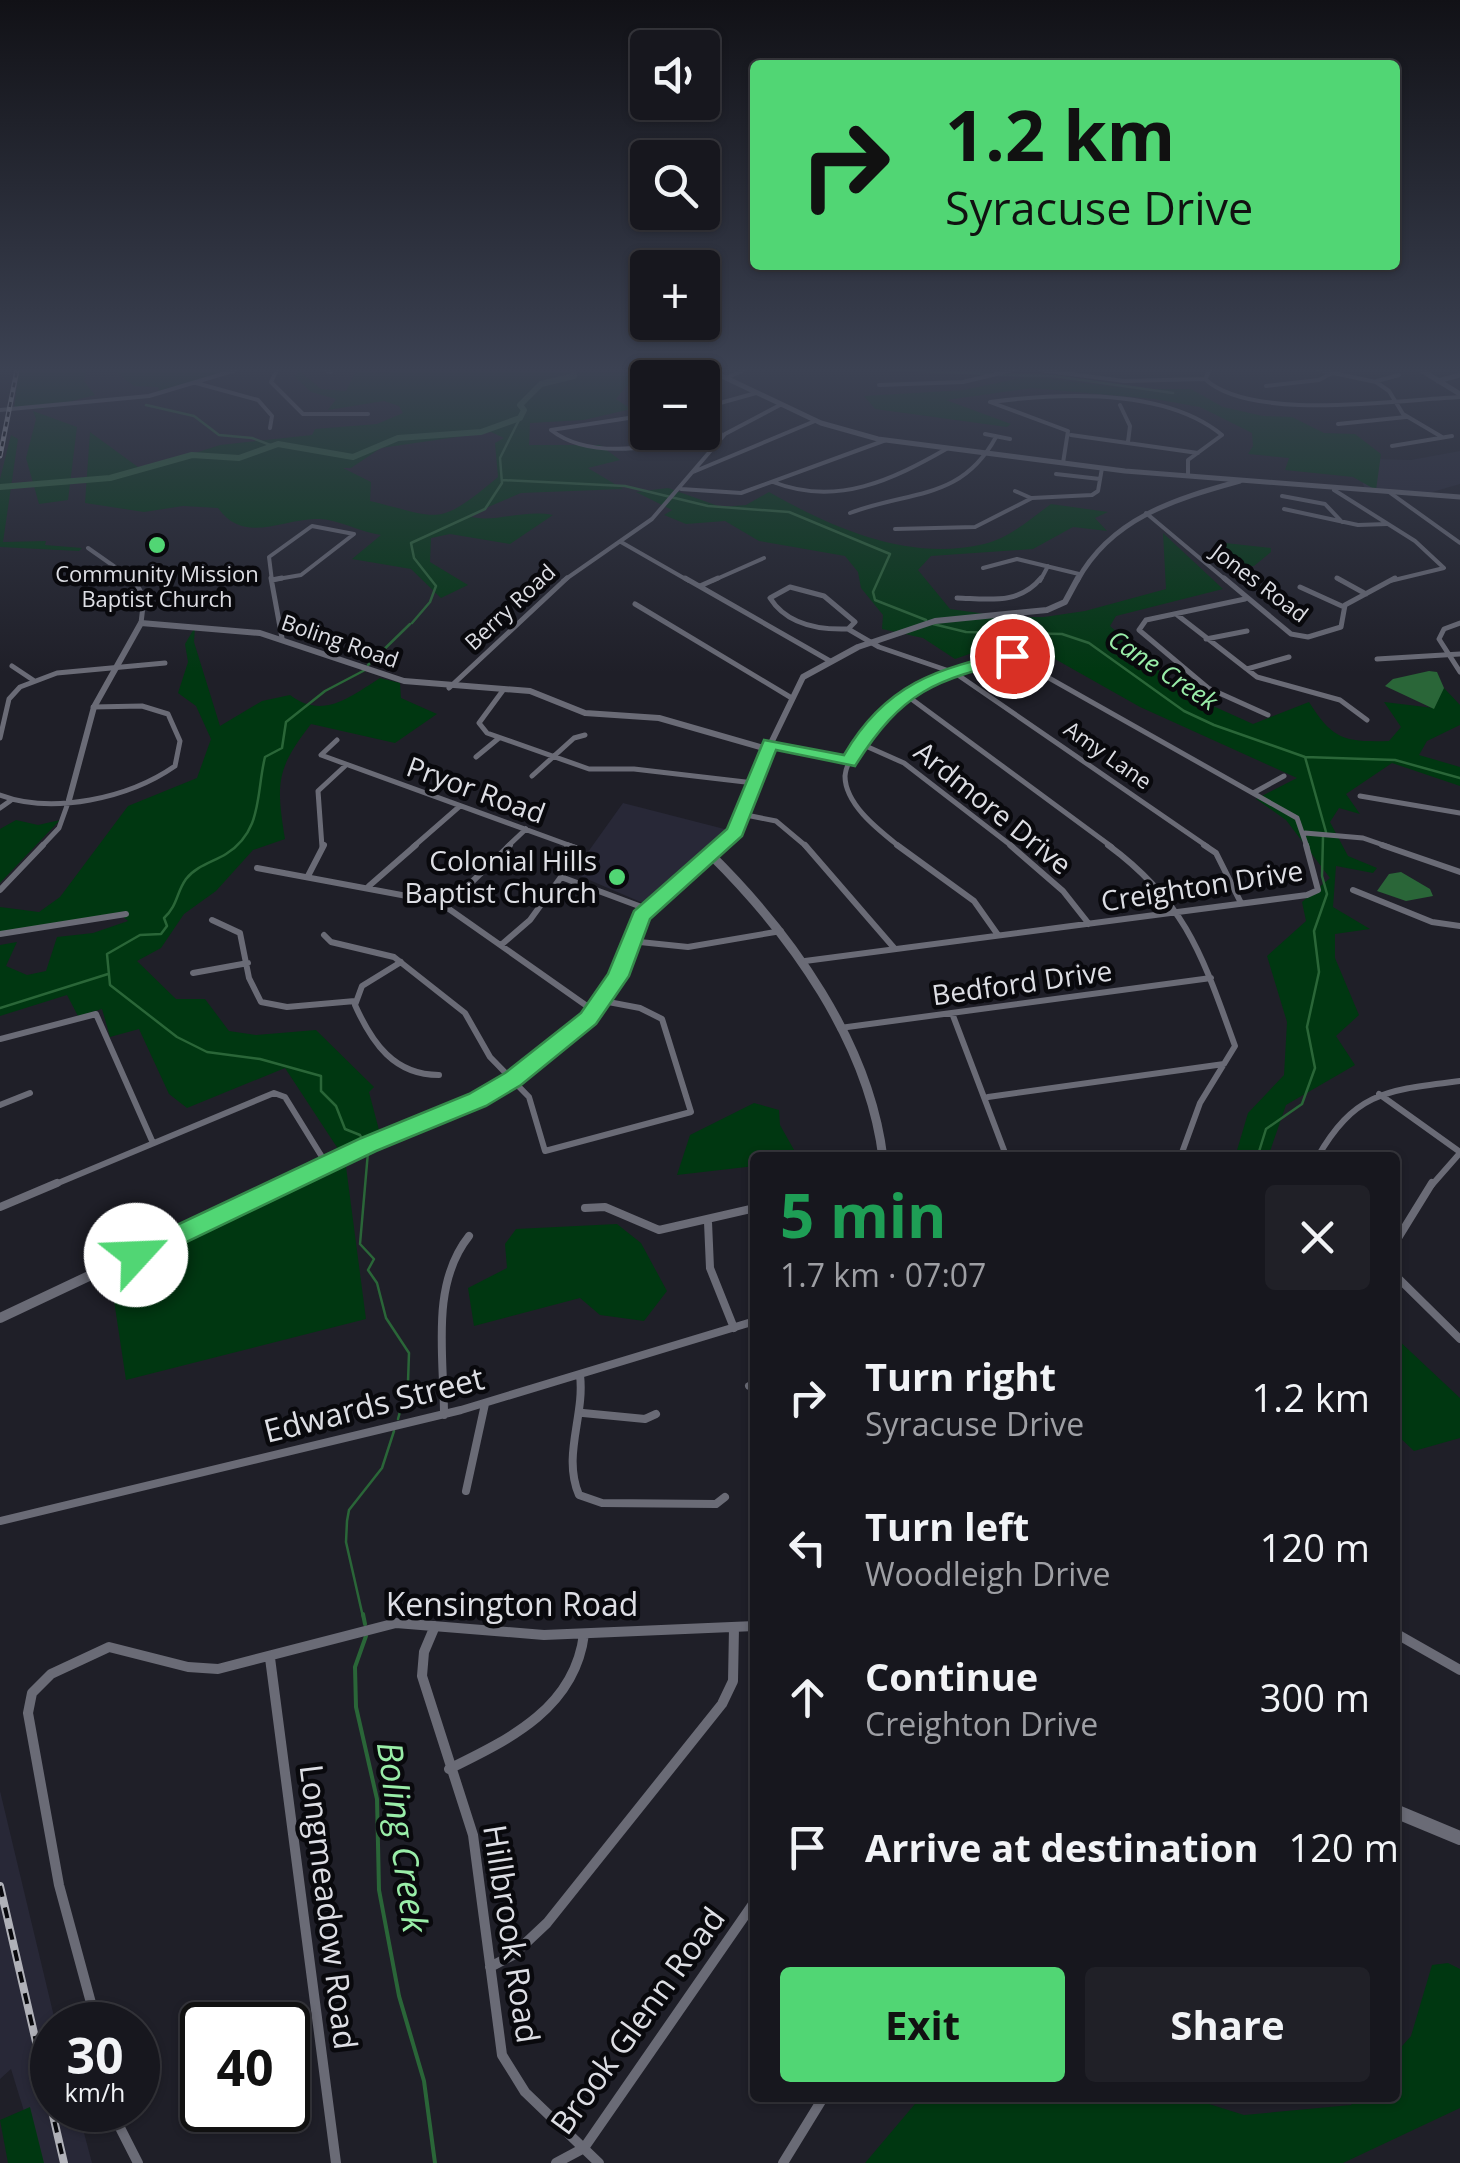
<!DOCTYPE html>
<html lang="en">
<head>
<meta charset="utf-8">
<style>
	:root { --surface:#17171e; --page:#202027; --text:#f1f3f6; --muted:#9e9fa4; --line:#36363c; --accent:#51d674 }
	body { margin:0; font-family:"Open Sans",sans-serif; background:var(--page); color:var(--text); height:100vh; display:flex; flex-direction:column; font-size:38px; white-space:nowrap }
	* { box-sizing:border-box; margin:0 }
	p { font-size:32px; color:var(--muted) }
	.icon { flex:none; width:55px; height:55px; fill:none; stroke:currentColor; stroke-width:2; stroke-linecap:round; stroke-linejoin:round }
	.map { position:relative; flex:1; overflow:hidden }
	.details { position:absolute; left:750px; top:1152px; width:650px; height:950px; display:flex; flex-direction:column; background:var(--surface); border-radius:10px; box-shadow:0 2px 8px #0004,0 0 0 2px var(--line) }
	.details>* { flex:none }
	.hud { position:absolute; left:750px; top:60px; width:650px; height:210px; border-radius:10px; box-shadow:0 2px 8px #0004,0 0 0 2px var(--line); background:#51d674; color:#111; overflow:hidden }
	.buttons { position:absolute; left:630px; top:30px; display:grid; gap:20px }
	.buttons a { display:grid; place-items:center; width:90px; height:90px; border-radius:10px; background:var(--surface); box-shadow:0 2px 8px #0004,0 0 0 2px var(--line); font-size:50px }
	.speed { position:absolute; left:30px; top:2002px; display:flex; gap:20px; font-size:50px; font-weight:700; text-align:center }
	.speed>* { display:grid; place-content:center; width:130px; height:130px; border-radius:50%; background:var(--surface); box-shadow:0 2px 8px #0004,0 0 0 2px var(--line); line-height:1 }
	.speed small { font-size:25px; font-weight:400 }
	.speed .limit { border:5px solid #111; border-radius:15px; background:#fff; color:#111 }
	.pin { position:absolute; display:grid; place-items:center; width:85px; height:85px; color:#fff; margin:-42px; border:5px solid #fff; border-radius:50%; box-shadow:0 2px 10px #0007 }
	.me { position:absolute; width:110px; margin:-55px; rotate:65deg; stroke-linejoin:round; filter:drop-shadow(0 0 8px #0008) }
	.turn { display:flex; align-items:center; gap:35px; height:210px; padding:0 30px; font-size:45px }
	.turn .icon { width:130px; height:130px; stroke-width:2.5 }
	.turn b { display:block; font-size:70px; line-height:85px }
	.round { display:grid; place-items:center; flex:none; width:105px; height:105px; border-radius:10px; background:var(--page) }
	.summary { display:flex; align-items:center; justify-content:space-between; height:170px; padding:0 30px }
	h1 { font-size:60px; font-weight:700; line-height:75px; color:#1e9e55 }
	.button { display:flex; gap:20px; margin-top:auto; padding:20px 30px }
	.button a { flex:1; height:115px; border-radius:10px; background:var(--accent); color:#111; font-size:40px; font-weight:700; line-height:115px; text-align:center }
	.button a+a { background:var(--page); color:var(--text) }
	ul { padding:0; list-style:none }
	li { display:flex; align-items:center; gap:30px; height:150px; padding:0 30px }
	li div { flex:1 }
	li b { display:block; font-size:38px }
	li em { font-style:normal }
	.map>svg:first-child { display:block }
	.built { fill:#282837 }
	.green { fill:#003711; fill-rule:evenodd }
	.water { fill:#2a6638 }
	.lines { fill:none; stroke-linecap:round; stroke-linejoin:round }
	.stream-far1 { stroke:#2a6638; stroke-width:2.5 }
	.stream { stroke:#2a6638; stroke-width:4 }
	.river { stroke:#2a6638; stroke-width:6 }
	.street-far4 { stroke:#6a6b76; stroke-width:4 }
	.street-far3 { stroke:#6a6b76; stroke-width:5 }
	.street-far2 { stroke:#6a6b76; stroke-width:6 }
	.street-far1 { stroke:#6a6b76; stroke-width:8 }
	.street { stroke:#6a6b76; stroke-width:10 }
	.secondary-far4 { stroke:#6a6b76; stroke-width:5 }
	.secondary-far3 { stroke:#6a6b76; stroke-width:6 }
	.secondary-far2 { stroke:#6a6b76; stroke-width:9 }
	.secondary-far1 { stroke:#6a6b76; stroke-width:10 }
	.secondary { stroke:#6a6b76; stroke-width:14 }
	.rail-far1-casing { stroke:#b0b1b8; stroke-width:5 }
	.rail-casing { stroke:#b0b1b8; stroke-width:8 }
	.rail-far1 { stroke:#09090d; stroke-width:2.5; stroke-dasharray:5; stroke-linecap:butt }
	.rail { stroke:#09090d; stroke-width:4; stroke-dasharray:11; stroke-linecap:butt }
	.route { fill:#51d674; stroke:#358b4b; stroke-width:2.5 }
	.poi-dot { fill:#51d674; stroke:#09090d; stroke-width:4 }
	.labels { text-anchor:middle; stroke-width:9; stroke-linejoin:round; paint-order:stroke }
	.far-poi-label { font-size:22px; fill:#dddee4; stroke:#09090d }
	.far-street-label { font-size:22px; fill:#dddee4; stroke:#09090d }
	.far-water-label { font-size:25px; font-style:italic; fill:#99eda8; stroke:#09090d }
	.street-label { font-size:28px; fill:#dddee4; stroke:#09090d }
	.poi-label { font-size:28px; fill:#dddee4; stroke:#09090d; text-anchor:end }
	.near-street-label { font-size:32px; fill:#dddee4; stroke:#09090d }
	.near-water-label { font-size:35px; font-style:italic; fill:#99eda8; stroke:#09090d }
</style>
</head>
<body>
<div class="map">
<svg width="1460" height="2163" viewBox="0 0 1460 2163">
	<rect width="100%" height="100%" fill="#1f1f28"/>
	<path class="built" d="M1460 451V484L1429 493 1364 489 1361 470 1373 459 1411 460Z
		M623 803 736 832 643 903 573 873Z
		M0 1791 56 2025H52V2110H78L92 2163H40L11 2069 0 2079Z"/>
	<path class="green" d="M19 370H87L84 381 95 395 41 409 14 408Z
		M114 370H232L160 392 158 387 134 386Z
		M299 370 321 389 346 391 355 373C372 369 380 377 401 370L653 373 636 374 616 399 631 409 584 420 530 423 529 445H600L620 460 588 468 623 489 521 493 467 516C493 524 523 509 553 515L510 544 450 534 431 538 430 562 468 585 441 598 411 569 352 559 381 535C361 532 339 520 320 519 284 517 245 546 218 508L183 506 144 512 85 503 90 432 142 470 220 445 312 435 315 429 377 424 403 413 399 406 384 401 328 410 336 399 311 392 295 377ZM491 432 504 438 495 443 498 477C437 528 441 518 370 501L371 482 343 468H351L381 448Z
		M1030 376 1133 389H1191L1223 407 1263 416 1292 417 1324 433 1355 434 1381 454 1376 490 1353 477 1285 470 1289 458 1248 454 1253 446 1252 433 1200 407 1154 399 1032 388 946 400 1011 424 1007 427 875 409 864 396 964 390Z
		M33 411 77 427 68 500 39 504 26 458 36 419Z
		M11 435 18 439 3 542 46 541 45 545 82 548 79 551 0 547V479Z
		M668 488 721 507 746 505 769 492C833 528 908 562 984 544 1010 538 1030 519 1051 504L1108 512 1095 518 1107 531 1073 527 1033 549 931 556 918 570 950 609 1008 617H1044L1085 611 1166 589 1163 533 1223 589 1116 616 1110 626 1184 693 1253 724 1309 702C1333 740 1344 742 1389 741L1401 727 1384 702 1434 708 1444 688 1460 705V725L1427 741 1419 755 1460 767V786L1392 763 1346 794 1360 814 1339 808 1330 822 1348 856 1377 868 1373 873 1336 866 1333 907 1370 929 1335 934V958L1359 1015 1336 1036 1355 1065 1286 1105 1268 1157H1235L1248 1113 1284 1075 1287 1022 1267 956 1306 921 1302 902 1330 878 1286 820 1256 799 1297 778 1140 707 1039 650 1001 643 955 659 923 638 882 629 883 615 861 588 858 572 845 556 759 541 725 521 686 524 664 515 672 510 636 492Z
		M1216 542 1271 548V552L1254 566 1218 567 1211 558Z
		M195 627 194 642 220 726 262 701 290 695C323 720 350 697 380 678L400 683 401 698 437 714 395 743 311 724C276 769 276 783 285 839L253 850 216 891 184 914 161 948 137 961 176 999H205L229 1031 256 1035 316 1030 374 1087 369 1092 379 1130 345 1159 366 1319 126 1380 110 1274 344 1158 285 1068 187 1108 169 1094 139 1029 110 1037 102 1009 78 1016 67 995 0 1016V945L17 942 6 966 27 975 46 971 57 937 93 933 128 921 120 914 0 932V907L39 912 60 897 128 806 197 778 211 739 196 706 178 693 188 662 185 644Z
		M16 820 38 825 60 820 0 883V829Z
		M754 1103 779 1110 780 1125 798 1157 755 1158V1166L677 1175 690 1135Z
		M617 1224 641 1243 667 1291 644 1321 600 1315 580 1298 474 1326 468 1288 507 1268 505 1244 516 1229Z
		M1395 1337 1460 1398V1438L1414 1451 1395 1433Z
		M1448 1963 1460 1969V2108L1343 2163H865L920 2098H1190L1244 2115 1351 2105 1357 2098H1395V2054L1411 2036 1432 1965Z
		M30 2107 44 2163H8L0 2120Z"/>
	<path class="water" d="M1429 671 1437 672 1444 688 1434 709 1385 686 1393 679Z
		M1401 872 1430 889 1433 896 1406 901 1377 891 1389 874Z"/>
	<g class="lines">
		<path class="stream-far1" d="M891 370 991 374
			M1001 375 1053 376 1173 393
			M146 405 194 416 219 435 252 438 273 446
			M502 480 625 486 708 506 789 512 890 554 873 592 875 600 926 620
			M412 623 430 602 436 586 414 558 411 543 485 509 502 483 500 458 520 418
			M933 624 966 632 1062 634 1089 643 1184 711 1214 725 1305 757 1395 760 1460 778
			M368 665 410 624
			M365 670 325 691 286 722 282 748 265 757C256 793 263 831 226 854 213 862 196 866 186 879 176 893 178 905 164 918L167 926 161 934 140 935 107 954 110 985 177 1037 207 1052 260 1059 321 1076V1091L336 1106 345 1129 360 1135 365 1144
			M1305 757 1326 832
			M0 1008 108 974
			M368 1152 360 1244 374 1259 368 1270 377 1283 386 1318 409 1353 408 1382 398 1419
			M1257 1158 1266 1129 1302 1104 1315 1068 1307 1027 1319 972 1314 931 1327 894 1322 876 1323 837
			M363 1617 346 1542 347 1521 349 1510 382 1468 394 1431"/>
		<path class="stream" d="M363 1614 365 1624
			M366 1636 355 1667 356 1707 377 1799 379 1890 399 1996 424 2081 435 2163"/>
		<path class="river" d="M0 487 110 478 192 455 239 458 278 444 353 457 398 438 481 432 520 418 524 410 520 405 541 384 574 376 573 370"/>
		<path class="street-far4" d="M277 370 271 382 303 414H368
			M324 370 331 372
			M1040 370 1124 381 1205 379
			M1210 370 1205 379C1251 422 1396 400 1460 397
			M1319 370 1376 382 1389 391 1403 414 1442 437
			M726 378 744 370
			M1377 381 1399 375
			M196 383 258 400 272 416 270 428
			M879 385 963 382 1013 370
			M1266 386 1319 380 1332 373
			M1120 405 1130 426 1128 442
			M702 408 756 393
			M0 410 149 396 236 370
			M648 415 551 430C596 465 670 442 721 434
			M1338 424 1406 417
			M985 434 1010 439
			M1071 435 1198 453
			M1392 446 1452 436
			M1063 463 1068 431 990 402C1060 393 1165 388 1222 435L1188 460V476
			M693 472 815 421
			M1056 474 1100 479
			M773 482C837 507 892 480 948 448
			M681 489 741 493 886 440
			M1334 490 1415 541 1444 568 1390 581
			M1015 491 1031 498
			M1389 492 1460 543
			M1282 496 1325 504 1342 522
			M1284 509 1358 525 1387 524
			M850 513C911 490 961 501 996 437
			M1146 513 1227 581
			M895 529 975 527 1032 498 1092 495 1098 491 1102 468
			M621 542 689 581
			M88 548 135 581
			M983 568 1017 559 1079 574
			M1337 578 1342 581
			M272 581 269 557 312 526 354 534 301 575 272 580
			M563 581 652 519 725 434 780 405
			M712 581 764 558
			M1040 581 1048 566"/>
		<path class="street-far3" d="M133 578 144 598 141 623
			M271 578 282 638
			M685 578 830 661
			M1224 578 1291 634 1308 637 1341 627 1345 605 1395 578
			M1337 578 1366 594
			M272 580 282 578
			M700 586 718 578
			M790 587 824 596 855 622 848 629C820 630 787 625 770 598Z
			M1300 587 1344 607
			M957 598C989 599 1019 605 1041 578
			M1245 599 1146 620 1139 630 1208 688 1268 715
			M635 604 790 697
			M1176 614 1257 677 1340 700 1367 720
			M1460 623 1444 629 1439 639 1460 672
			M848 629 879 647 955 673 1208 847
			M1206 639 1247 631
			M1377 659 1460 654
			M12 666 33 680
			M1247 669 1289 657
			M449 688 567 578
			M504 689 479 723 487 733 589 769H634L754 783
			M906 695 1112 847
			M0 738 9 699 20 687 57 673 165 663
			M337 740 321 755 574 847
			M859 743 904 763 1013 847
			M770 744 849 762
			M476 757 499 738
			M532 776 574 738 585 735
			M1255 792 1284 776
			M0 795C53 815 129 798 175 766L180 741 168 714 142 706 93 707
			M1360 796 1460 813
			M0 808 10 801
			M746 815 776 821 807 847
			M1305 833 1363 838 1389 847
			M41 847 59 828 69 800
			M322 847 318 791 345 766
			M413 847 460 806
			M507 847 526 829
			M900 847C880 831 845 805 845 776 846 762 858 746 867 735 907 689 953 669 1012 657L1297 818 1307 847"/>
		<path class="street-far2" d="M805 845 895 949
			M897 845 974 901 998 935
			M1010 845 1063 891 1089 924
			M1108 845C1187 903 1203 958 1235 1046L1200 1103 1180 1158
			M1204 845 1216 853 1241 903
			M1382 845 1460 872
			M257 868 439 902 594 1011
			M308 876 324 845
			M561 877 647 909
			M369 886 416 845
			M0 890 43 845
			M1353 890 1432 922 1460 926
			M447 906 510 845
			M212 920 240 933 249 978 261 1002 287 1007 355 1001
			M0 934 126 914
			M324 935 331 942 394 957 465 1013 490 1057 529 1097 545 1151 691 1112 662 1019 640 1008 603 1001
			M630 941 688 947 781 931
			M501 945 530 920 577 855 576 848 567 845
			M805 961 1307 895 1318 890 1306 845
			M401 962 362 986 355 1005C372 1043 394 1075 439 1075
			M193 973 248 963
			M952 1013 1007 1158
			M840 1028 1211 978
			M0 1039 96 1014 153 1143
			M1379 1094 1460 1152
			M988 1097 1224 1064
			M0 1105 30 1093
			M972 1158 1006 1156
			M1317 1158C1355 1091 1388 1090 1460 1081
			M51 1186 274 1093 285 1097 327 1165
			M1431 1186 1460 1153"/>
		<path class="street-far1" d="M0 1207 57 1183
			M585 1208 605 1207 659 1230 755 1208
			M708 1222 710 1268 734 1328
			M1395 1243 1432 1183
			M1395 1275 1460 1339
			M580 1375C585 1416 562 1455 579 1495L602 1503 716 1504 725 1497
			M749 1386 755 1384
			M583 1413 645 1419 656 1414
			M444 1415C444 1356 430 1285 469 1236
			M466 1491 485 1404
			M0 1521 461 1410 755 1321"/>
		<path class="street" d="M435 1626 424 1652 422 1676 473 1835 502 2055 525 2092 599 2163
			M1395 1633 1460 1670
			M270 1658 336 2163
			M449 1769C510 1739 575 1708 584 1634
			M490 1967 513 1955 547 1923 722 1704 733 1681 734 1628
			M97 2025 59 1885 28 1713 32 1693 51 1674 109 1647 188 1667 218 1669 396 1623 544 1635 755 1626
			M111 2110 138 2163
			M556 2163 584 2148 755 1901
			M783 2163 823 2098"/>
		<path class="secondary-far4" d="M709 370 821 423 878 439 1125 471 1460 497
			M1421 370 1460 394
			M1438 381 1460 375
			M1077 581C1111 518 1175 499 1240 481"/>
		<path class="secondary-far3" d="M69 800 94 707 141 623 260 633 404 681 530 691 585 713 659 718 767 749
			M718 847 739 828 757 772 803 677 858 647 935 621 1047 610 1065 602 1078 578"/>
		<path class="secondary-far2" d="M710 854C791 934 869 1042 883 1158
			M281 1186C384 1137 508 1104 589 1018 618 987 620 949 641 917 656 893 698 865 720 845"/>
		<path class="secondary-far1" d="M0 1318 286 1183"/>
		<path class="secondary" d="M1395 1811 1460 1838"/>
		<g class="rail-far1-casing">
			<path id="rail-far1" d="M0 456 17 370"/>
		</g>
		<g class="rail-casing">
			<path id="rail" d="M0 1886 64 2163"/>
		</g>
		<use href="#rail-far1" class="rail-far1"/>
		<use href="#rail" class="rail"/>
	</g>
	<linearGradient id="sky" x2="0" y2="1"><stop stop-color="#111116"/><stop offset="0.55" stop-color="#3c4253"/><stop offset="1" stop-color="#3c4253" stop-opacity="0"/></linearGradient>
	<rect width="1460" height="673" fill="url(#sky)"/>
	<path class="route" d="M1012 652 1017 653V660C935 680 903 690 855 766L776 750 742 836 650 919 629 976 596 1024 521 1085 486 1106 376 1151 145 1262H128L124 1255 128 1248 359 1139 469 1094 505 1073 581 1013 608 974 634 911 727 829 764 740 844 755C885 684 937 668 1012 652Z"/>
	<g class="poi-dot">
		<circle cx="157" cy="545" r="10"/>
		<circle cx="617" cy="877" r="10"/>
	</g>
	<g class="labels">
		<g class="far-poi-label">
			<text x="157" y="582">Community Mission<tspan x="157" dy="25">Baptist Church</tspan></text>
		</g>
		<g class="far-street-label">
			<text transform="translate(1260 583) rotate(37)" y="8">Jones Road</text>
			<text transform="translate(510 607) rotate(-43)" y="8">Berry Road</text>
			<text transform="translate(340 641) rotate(19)" y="8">Boling Road</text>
			<text transform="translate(1108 755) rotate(35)" y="8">Amy Lane</text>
		</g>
		<g class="far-water-label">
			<text transform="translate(1163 670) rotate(33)" y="9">Cane Creek</text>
		</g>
		<g class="street-label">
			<text transform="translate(476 790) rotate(20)" y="10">Pryor Road</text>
			<text transform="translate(993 808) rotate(39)" y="10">Ardmore Drive</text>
			<text transform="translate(1202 886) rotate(-9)" y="10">Creighton Drive</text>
			<text transform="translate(1022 983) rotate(-8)" y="10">Bedford Drive</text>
		</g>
		<g class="poi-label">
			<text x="597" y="871">Colonial Hills<tspan x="597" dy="32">Baptist Church</tspan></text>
		</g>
		<g class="near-street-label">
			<text transform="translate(374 1405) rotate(-14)" y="11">Edwards Street</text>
			<text x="512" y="1616">Kensington Road</text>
			<text transform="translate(328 1907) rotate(83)" y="11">Longmeadow Road</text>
			<text transform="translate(511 1934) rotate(81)" y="11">Hillbrook Road</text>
			<text transform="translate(638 2021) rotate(-54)" y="11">Brook Glenn Road</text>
		</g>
		<g class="near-water-label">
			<text transform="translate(402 1837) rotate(82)" y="12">Boling Creek</text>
		</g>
	</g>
</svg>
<div class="buttons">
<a><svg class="icon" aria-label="sound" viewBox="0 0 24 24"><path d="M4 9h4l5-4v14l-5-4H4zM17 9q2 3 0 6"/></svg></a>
<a><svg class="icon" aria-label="search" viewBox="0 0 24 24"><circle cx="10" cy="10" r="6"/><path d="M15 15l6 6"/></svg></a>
<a>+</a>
<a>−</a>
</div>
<div class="speed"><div>30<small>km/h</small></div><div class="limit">40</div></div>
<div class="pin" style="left:1012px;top:656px;background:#d93025"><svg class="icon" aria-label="arrive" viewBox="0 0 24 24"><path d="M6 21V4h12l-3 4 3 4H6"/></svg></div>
<svg class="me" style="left:136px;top:1255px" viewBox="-20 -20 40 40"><circle r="19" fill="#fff"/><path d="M0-13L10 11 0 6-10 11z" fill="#51d674"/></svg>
<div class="hud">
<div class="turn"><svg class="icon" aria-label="right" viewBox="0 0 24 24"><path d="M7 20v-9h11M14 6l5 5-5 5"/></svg><div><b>1.2 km</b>Syracuse Drive</div></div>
</div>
<section class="details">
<div class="summary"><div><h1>5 min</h1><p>1.7 km · 07:07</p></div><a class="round"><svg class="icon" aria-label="close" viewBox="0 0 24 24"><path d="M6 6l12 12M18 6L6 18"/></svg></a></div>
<ul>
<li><svg class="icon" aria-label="right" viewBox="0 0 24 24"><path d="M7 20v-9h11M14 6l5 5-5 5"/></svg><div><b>Turn right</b><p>Syracuse Drive</p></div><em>1.2 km</em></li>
<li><svg class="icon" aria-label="left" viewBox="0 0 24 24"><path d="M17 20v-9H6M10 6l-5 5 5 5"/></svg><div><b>Turn left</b><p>Woodleigh Drive</p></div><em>120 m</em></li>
<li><svg class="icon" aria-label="ahead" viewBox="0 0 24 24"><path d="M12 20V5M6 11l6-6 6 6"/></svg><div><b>Continue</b><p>Creighton Drive</p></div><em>300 m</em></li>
<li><svg class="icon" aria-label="arrive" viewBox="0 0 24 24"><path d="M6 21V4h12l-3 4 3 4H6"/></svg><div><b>Arrive at destination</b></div><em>120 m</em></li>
</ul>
<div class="button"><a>Exit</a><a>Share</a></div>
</section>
</div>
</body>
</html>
